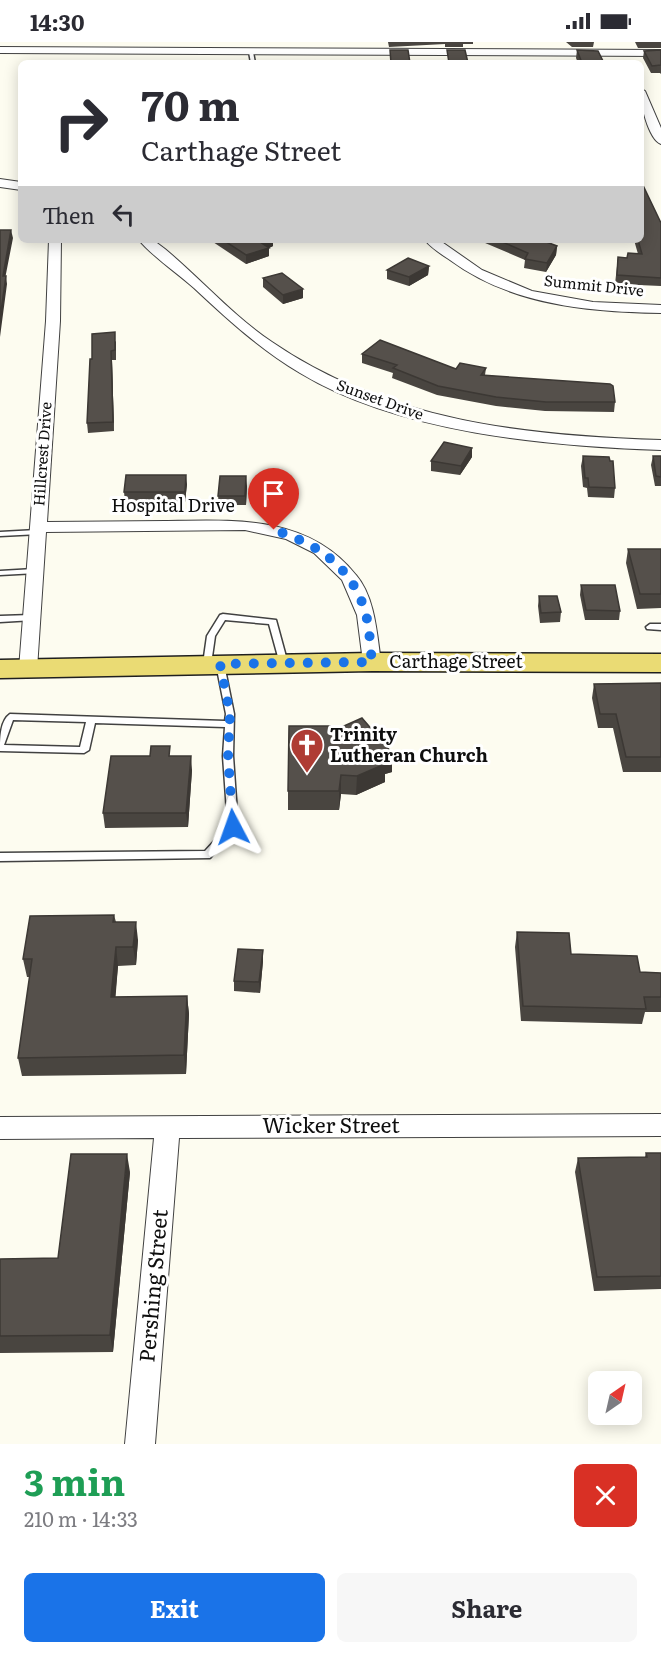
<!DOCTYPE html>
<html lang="en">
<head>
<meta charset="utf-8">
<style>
	:root { --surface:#fff; --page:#f7f7f7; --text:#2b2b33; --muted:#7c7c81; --accent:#1a73e8 }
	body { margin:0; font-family:Literata,serif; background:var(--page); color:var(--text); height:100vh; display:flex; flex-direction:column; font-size:22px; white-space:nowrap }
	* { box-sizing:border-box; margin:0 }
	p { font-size:20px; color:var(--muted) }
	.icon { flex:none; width:33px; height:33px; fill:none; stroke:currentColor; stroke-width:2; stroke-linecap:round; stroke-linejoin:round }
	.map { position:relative; height:1402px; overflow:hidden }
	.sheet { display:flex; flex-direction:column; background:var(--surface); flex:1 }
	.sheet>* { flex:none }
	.guide { position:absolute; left:18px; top:18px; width:626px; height:183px; border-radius:9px; box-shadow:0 3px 15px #0003; background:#fff; color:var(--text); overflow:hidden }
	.needle { width:39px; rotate:34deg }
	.buttons { position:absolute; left:588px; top:1329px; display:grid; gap:12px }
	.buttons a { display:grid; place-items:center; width:54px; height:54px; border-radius:9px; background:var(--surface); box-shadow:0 3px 15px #0003; font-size:30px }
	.pin { position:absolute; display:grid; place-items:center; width:51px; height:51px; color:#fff; margin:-62px -26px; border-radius:50% 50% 50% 0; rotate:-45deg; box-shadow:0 0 6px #0007 }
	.pin .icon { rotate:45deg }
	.me { position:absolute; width:66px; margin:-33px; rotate:356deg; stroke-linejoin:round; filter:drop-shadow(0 0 4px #0008) }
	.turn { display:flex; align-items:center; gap:21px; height:126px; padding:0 24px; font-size:27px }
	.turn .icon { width:78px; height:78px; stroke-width:2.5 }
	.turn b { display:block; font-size:42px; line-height:51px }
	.then { display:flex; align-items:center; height:57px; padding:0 24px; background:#0003; gap:12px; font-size:22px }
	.round { display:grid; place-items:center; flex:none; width:63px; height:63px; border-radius:9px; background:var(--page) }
	.headline { display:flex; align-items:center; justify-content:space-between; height:102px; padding:0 24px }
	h1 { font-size:36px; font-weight:700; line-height:45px; color:#1e9e55 }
	.button { display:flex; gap:12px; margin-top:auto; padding:12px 24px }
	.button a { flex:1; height:69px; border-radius:9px; background:var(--accent); color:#fff; font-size:24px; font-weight:700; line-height:69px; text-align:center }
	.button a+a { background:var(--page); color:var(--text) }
	.status { display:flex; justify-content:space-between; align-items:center; height:42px; padding:0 30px; background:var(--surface); direction:ltr }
	.status svg { height:16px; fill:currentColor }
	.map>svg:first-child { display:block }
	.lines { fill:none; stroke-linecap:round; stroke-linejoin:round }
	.service-casing { stroke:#414141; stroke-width:3 }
	.minor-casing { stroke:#414141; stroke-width:2 }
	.primary-casing { stroke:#1f1f1f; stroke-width:3 }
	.service { fill:#fff; fill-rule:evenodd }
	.minor { fill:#fff; fill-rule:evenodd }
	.primary { fill:#eadb74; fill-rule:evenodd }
	.wall { fill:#494540 }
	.shaded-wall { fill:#3c3834 }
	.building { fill:#55504b; stroke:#3c3834; stroke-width:1.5 }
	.route { stroke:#1a73e8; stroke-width:10; stroke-dasharray:0 18 }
	.labels { text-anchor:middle; stroke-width:6; stroke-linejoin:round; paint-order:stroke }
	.far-street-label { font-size:15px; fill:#0e0e0e; stroke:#fff }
	.street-label { font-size:18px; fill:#0e0e0e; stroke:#fff }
	.poi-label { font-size:18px; font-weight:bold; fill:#0e0e0e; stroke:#fff; text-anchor:start }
	.near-street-label { font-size:21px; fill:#0e0e0e; stroke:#fff }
</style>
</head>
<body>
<div class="status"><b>14:30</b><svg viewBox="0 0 49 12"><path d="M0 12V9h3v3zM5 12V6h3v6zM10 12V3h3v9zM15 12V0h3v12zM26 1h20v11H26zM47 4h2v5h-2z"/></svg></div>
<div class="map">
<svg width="661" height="1402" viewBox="0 0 661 1402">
	<rect width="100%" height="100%" fill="#fdfcf0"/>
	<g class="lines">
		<g class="service-casing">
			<path id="service" d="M251 9 253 10 255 21H251L249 10Z
				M37 488 41 490 40 492 0 494V490Z
				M34 527H37L38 529 37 531 0 533V529Z
				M223 572 276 578 288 622 287 624H281L280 622 269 582 225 578 215 594 211 622 210 624H204L203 622 207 594 220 573Z
				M31 573 35 576 34 578 0 580V574Z
				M650 582H661V588L647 587 646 585Z
				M220 619 224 622 234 672 233 714 238 785 210 816 0 819V811L205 809 228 784 223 714 225 685 95 681 89 708 84 711 0 709C0 697 0 679 10 672L225 679 226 672 216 622ZM13 678 86 680 80 705 4 703Z"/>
		</g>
		<g class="minor-casing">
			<path id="minor" d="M0 5 661 8V14L0 11Z
				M640 46 645 49 661 86V102C648 97 640 60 640 46Z
				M0 137 21 140V148L0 145Z
				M49 198H61L60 279 47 480C87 480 126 479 166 479 236 478 308 473 356 533 375 555 377 592 381 620L379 624H365L363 620 357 573 342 538 314 511 286 497 245 488 46 490 37 627 35 631H21L19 627 46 279Z
				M139 198H153L165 207C201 237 233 274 272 300 387 379 526 394 661 398V408C547 404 399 391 300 331 260 307 227 277 194 246 177 231 152 214 139 198Z
				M425 198H439L482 228 532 249 593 260 661 263V271C588 270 511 263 450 218 441 212 431 206 425 198Z
				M661 1072V1094L179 1096 155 1402H125L154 1096 0 1097V1075Z"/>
		</g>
		<g class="primary-casing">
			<path id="primary" d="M372 611 661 612V630L372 629 0 636V618Z"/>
		</g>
		<use href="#service" class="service"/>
		<use href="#minor" class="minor"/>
		<use href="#primary" class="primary"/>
	</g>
	<path class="wall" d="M388 0H473V2H463V5H445V2L389 5Z
		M566 0H594L593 5H572Z
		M635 0H661V6H638Z
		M577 8 604 21H578L576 16Z
		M661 8V32L660 31H651L643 16 644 9Z
		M661 181V244L615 242 618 215 627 216 638 212 634 198H640Z
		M210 198H273V204L269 206V214L246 222Z
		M478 198H541L557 204 556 213 546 230 524 226 525 218Z
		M429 224 428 233 409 244 387 237V228Z
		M263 236 303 256 283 262 263 245Z
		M116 299V318H112L114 389 88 391 87 381 92 317Z
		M362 312 456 327 486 326 485 333 615 360 614 370 545 369 496 364 437 353 392 336 393 331 362 321Z
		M583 414 615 446 614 456 588 455 587 446 583 445 581 424Z
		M653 414H661V444H655L651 423Z
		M472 415 460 433 431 429V419Z
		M187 442 185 460H125L124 450Z
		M247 444 246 463H219L218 454Z
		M628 507H661V566L637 567 626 521Z
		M581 543 620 569 619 578H585L580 553Z
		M539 554 561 570 560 580 540 581 538 564Z
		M661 641V730H623L613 686H598L592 656 594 642Z
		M344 684 392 711V730L385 732V740L356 753 341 752 339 768H288V749Z
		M171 714 192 728 188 785 105 786 103 771Z
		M114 873 116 880 138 898 136 923 118 924 115 955 187 954 189 972 186 1032 22 1034 18 1016 30 935H27L23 917Z
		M517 890 571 912 640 930 661 931V970H645L642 982 521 979 515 905Z
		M263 908V919L260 951 234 949V939Z
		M646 1111H661V1247L594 1249 575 1130 578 1116 645 1115Z
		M130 1130 113 1310 0 1311V1217L58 1216Z"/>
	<path class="shaded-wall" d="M11 188 13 196 4 242 3 234Z
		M266 198H273V204L269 206V214L246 222V213L260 200Z
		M557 204 556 213 546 230 547 221Z
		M429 224 428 233 409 244V235Z
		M6 234 7 242 0 295V276Z
		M303 247V256L283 262V253Z
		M111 309 112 318 114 389 113 380Z
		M472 406V415L460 433 461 424Z
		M186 433 187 442 185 460V450Z
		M246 434 247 444 246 463 245 454Z
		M392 711V730L385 732V740L356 753 357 734 380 716Z
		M191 714 192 728 188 785 186 771Z
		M341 733V752L339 768V749Z
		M136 880 138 898 136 923 133 905Z
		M116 905 118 924 114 974 111 955Z
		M263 908V919L260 951 259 940Z
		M187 954 189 972 186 1032 184 1013Z
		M127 1112 130 1130 113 1310 110 1293Z"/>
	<path class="building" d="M390 8H408L410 21H391Z
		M447 8H465L468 21H449Z
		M577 8 598 9 604 21H582Z
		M661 8V23L652 24 644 9Z
		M640 137 661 181V236L617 233 618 215 627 216 628 211 642 212 638 198H640Z
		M0 188H11L3 234H6L0 276Z
		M223 198H266L260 200 269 206 246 213Z
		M498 198H541L557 204 547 221 525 217 528 211Z
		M408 216 429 224 409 235 387 228Z
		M282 231 303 247 283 253 263 236Z
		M115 290V308L111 309 113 380 87 381 90 317H92V292Z
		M380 298 456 327 460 321 486 326 481 333 610 342 613 344 615 360H546L496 355 438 344 393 326 397 323 362 312Z
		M444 400 472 406 461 424 431 419Z
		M583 414 609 415 610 419H613L615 446 589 445 588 436H585Z
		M653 414H661V435L656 434Z
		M126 433H186L185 450H124Z
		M220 434H246L245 454H218Z
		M628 507H661V552H640Z
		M581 543H615L620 569 586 568Z
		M539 554H557L561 570 541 571Z
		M661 641V715H626L616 672H600L594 642Z
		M362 676 392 711 380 716 385 722 357 734 341 733 339 749H288L289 684H344Z
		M151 704H170L169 714H191L186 771H103L111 714H150Z
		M114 873 113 880H136L133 905H116L111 955 187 954 184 1013 18 1016 32 917H23L30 874Z
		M517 890 569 891 571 912 637 914 640 930 661 931V955H644L646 967 523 964Z
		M238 907 263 908 259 940 234 939Z
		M646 1111H661V1234L597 1235 578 1116 647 1115Z
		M71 1112H127L110 1293 0 1294V1217L58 1216Z"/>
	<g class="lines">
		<path class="route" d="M233 785 228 714 230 672 220 622 372 620C370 605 370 588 366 573 354 526 318 502 274 488"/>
	</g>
	<defs>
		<g id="church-pin" transform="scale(1.725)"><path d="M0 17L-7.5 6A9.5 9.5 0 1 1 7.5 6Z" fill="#af3c34" stroke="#fff"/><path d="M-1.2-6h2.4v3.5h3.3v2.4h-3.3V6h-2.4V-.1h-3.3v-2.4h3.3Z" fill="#fff"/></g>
	</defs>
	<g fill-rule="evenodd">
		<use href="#church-pin" x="307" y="703"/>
	</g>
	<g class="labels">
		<g class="far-street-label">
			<text transform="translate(594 244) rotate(6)" y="5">Summit Drive</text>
			<text transform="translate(380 358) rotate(20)" y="5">Sunset Drive</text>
			<text transform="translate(43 412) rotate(-86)" y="5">Hillcrest Drive</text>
		</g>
		<g class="street-label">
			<text x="173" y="470">Hospital Drive</text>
			<text x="456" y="626">Carthage Street</text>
		</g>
		<g class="poi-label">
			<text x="330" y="699">Trinity<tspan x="330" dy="21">Lutheran Church</tspan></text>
		</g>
		<g class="near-street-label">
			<text x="331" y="1091">Wicker Street</text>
			<text transform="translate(154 1244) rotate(-85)" y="7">Pershing Street</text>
		</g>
	</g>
</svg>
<div class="buttons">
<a><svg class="needle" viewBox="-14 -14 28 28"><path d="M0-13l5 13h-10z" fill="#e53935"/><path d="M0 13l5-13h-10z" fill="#7c7c81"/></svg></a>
</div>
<div class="pin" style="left:274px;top:488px;background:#d93025"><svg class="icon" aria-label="arrive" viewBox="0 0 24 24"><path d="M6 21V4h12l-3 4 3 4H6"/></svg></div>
<svg class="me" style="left:233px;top:785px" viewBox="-20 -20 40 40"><path d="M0-17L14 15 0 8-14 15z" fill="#1a73e8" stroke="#fff" stroke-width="4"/></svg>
<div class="guide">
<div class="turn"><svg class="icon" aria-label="right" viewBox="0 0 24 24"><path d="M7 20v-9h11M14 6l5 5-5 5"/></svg><div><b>70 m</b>Carthage Street</div></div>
<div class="then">Then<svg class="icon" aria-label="left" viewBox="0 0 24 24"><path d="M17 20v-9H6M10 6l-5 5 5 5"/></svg></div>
</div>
</div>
<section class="sheet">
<div class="headline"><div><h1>3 min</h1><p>210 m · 14:33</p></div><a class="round" style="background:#d93025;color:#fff"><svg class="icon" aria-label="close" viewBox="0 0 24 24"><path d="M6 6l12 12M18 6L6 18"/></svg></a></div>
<div class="button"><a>Exit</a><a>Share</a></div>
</section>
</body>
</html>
